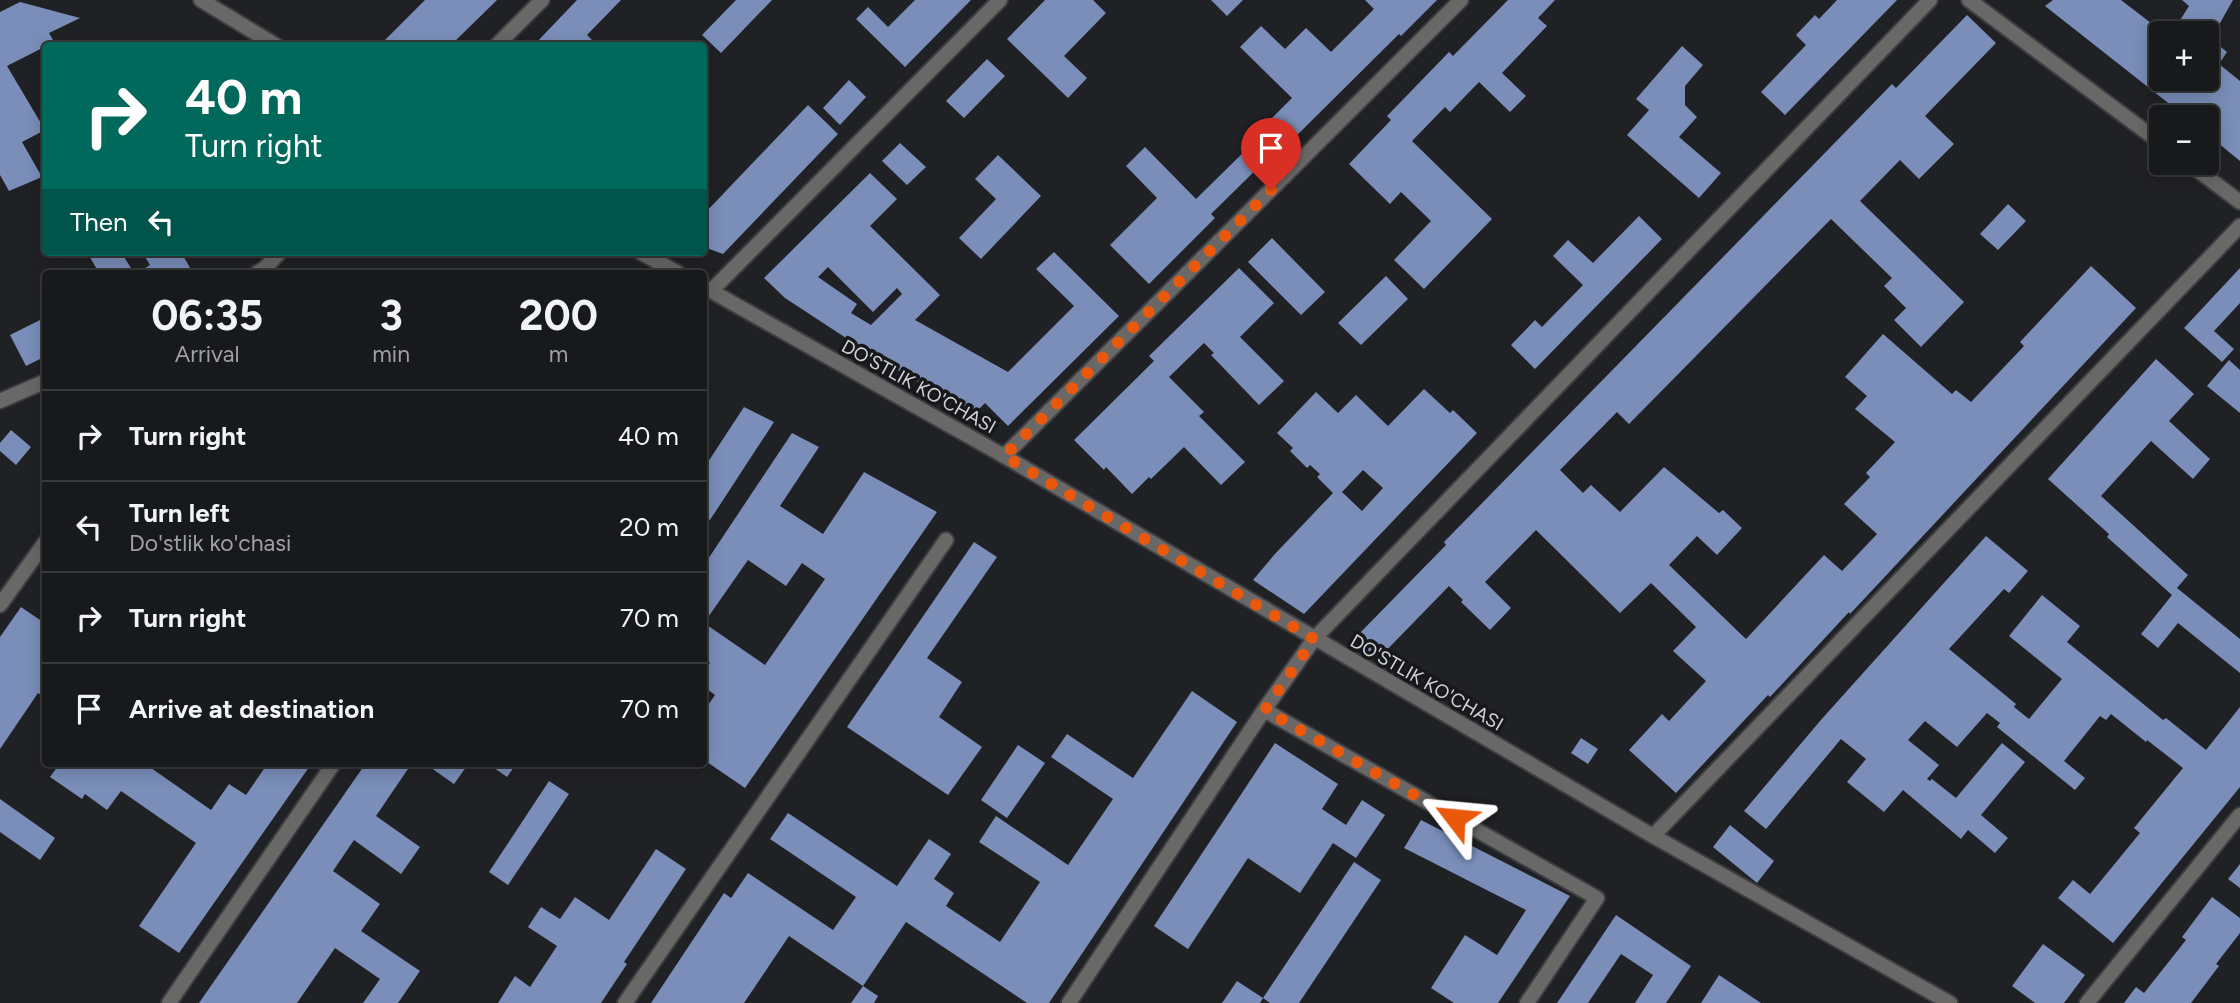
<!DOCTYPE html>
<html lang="en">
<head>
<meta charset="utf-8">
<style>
	:root { --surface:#18191b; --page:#212224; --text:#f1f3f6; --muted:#9fa0a3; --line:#36383a }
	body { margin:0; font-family:Figtree,sans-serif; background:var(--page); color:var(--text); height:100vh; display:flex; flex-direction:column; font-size:26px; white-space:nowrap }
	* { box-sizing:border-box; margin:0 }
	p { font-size:23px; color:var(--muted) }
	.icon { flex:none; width:38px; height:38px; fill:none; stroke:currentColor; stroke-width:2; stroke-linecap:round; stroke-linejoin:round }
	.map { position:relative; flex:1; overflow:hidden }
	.sheet { position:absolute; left:42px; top:270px; width:665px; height:497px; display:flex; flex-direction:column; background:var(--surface); border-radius:7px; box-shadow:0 4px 18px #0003,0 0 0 2px var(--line) }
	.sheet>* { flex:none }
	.guide { position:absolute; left:42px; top:42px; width:665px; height:214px; border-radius:7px; box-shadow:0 4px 18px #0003,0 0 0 2px var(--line); background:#00695c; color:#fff; overflow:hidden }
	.controls { position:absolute; left:2149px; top:21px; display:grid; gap:14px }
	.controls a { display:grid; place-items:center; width:70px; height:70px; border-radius:7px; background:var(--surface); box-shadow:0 4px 18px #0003,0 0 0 2px var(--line); font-size:35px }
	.pin { position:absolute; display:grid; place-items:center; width:60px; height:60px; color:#fff; margin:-72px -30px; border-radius:50% 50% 50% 0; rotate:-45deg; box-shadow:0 0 7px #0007 }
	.pin .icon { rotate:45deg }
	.me { position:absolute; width:77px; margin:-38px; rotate:299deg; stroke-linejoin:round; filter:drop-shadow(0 0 5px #0008) }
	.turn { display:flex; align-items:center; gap:24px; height:147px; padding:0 28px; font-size:32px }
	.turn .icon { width:91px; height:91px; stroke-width:2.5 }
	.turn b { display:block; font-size:49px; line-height:60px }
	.then { display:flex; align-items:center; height:66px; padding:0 28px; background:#0003; gap:14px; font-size:26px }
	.eta { display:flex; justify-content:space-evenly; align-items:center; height:119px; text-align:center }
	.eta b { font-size:42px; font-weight:700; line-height:49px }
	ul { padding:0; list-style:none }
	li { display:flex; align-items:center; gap:21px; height:91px; padding:0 28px; border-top:2px solid var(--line) }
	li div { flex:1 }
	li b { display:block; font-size:26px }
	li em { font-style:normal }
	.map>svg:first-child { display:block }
	.building { fill:#7a8eb9; fill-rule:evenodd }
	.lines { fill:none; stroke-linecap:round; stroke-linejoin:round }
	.service-casing { stroke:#3c3d40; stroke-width:18 }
	.minor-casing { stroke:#3c3d40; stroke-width:18 }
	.tertiary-casing { stroke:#3c3d40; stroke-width:18 }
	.service { stroke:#696867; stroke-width:14 }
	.minor { stroke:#696867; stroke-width:14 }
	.tertiary { stroke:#696867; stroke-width:14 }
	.route { stroke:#ea580c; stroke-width:12; stroke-dasharray:0 21.6 }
	.labels { text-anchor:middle; stroke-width:7; stroke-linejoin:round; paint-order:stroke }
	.street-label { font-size:19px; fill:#d2d3d5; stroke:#17181b }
</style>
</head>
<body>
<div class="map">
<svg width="2240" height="1003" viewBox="0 0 2240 1003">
	<rect width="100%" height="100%" fill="#202124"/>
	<path class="building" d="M425 0H497L450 46H379Z
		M577 0H621L587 35 598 46H533Z
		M736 0H772L721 53 702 35Z
		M915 0H971L905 67 856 19 868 7 888 27Z
		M1045 0H1093L1106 13 1064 56 1087 78 1068 98 1007 39Z
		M1211 0H1243L1227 16Z
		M1365 0H1437L1401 36 1399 34 1272 160 1269 157 1211 214 1215 218 1149 284 1110 245 1157 198 1126 166 1145 147 1196 199 1254 142 1251 139 1292 98 1240 47 1261 26 1285 49 1306 28 1331 52 1374 9Z
		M1508 0H1555L1538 18 1547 26 1502 73 1526 96 1510 112 1479 82 1450 112 1445 107 1412 141 1492 219 1424 289 1394 260 1431 221 1401 192 1390 204 1349 164 1391 120 1387 116 1449 52 1453 56Z
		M1837 0H1897L1785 115 1761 92 1806 45 1796 35 1815 15 1819 19Z
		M2053 0H2121L2164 33H2161V79H2207V33H2172L2189 6 2182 0H2233L2211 39 2227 52 2219 64 2240 81V161L2207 134V117H2186L2045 6Z
		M20 2 80 18 49 33 54 42 7 66 45 130 22 142 42 177 9 191 0 175V12Z
		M1967 15 1996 43 1925 116 1954 144 1919 179 1900 160 1860 201 1964 302 1921 347 1894 320 1906 308 1884 286 1892 278 1831 219 1629 424 1617 412 1560 470 1583 493 1591 485 1620 512 1664 467 1719 513 1723 510 1742 528 1717 555 1697 536 1669 565 1746 639 1824 555 1842 571 1877 534 1844 504 1870 477 1866 473 1895 442 1855 409 1867 396 1845 377 1883 334 1952 394 1956 390 1971 402 2024 346 2020 342 2091 266 2136 308 1850 614 1849 612 1770 697 1768 695 1676 793 1629 750 1662 714 1669 721 1706 681 1673 651 1696 627 1651 583 1620 613 1536 530 1485 582 1511 608 1490 630 1461 602 1463 600 1449 586 1377 660 1355 638 1446 545 1444 542 1818 160 1892 84 1896 88Z
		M1682 46 1703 65 1685 86V105L1697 117 1679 137 1721 173 1699 198 1627 135 1649 110 1636 99Z
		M987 59 1005 76 964 118 946 101Z
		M849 80 866 97 840 125 823 108Z
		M808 105 838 134 723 254 704 247V214Z
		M900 143 926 167 907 185 882 161Z
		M998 155 1041 196 981 259 959 238 996 199 975 179Z
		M870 173 897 199 870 226 940 295 915 320 1008 372 1074 306 1036 269 1054 252 1119 316 1008 426 985 403 974 414 875 357 785 298 764 278ZM828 267 873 312 897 288 902 294 871 325 851 313 857 304 818 277Z
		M2008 204 2026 221 1998 250 1980 234Z
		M1639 216 1662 239 1535 369 1511 345 1535 320 1542 327 1583 285 1553 256 1568 240 1593 263Z
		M1272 238 1325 292 1301 315 1248 262Z
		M87 252H121L134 273H99Z
		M142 252H181L193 273H137L150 265Z
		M1239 268 1274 303 1240 337 1284 381 1259 405 1211 355 1214 353 1204 343 1169 377 1204 412 1199 416 1245 462 1221 485 1184 447 1151 479 1149 477 1132 494 1106 467 1104 470 1074 440 1154 361 1149 356Z
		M2240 268V303L2214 331 2234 349 2222 362 2184 328Z
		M1386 276 1408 299 1361 345 1338 323Z
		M46 317V356L26 366 10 335Z
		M2156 359 2194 394 2169 421 2210 459 2193 479 2151 441 2101 496 2188 575 2177 588 2240 639V673L2178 623 2158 648 2141 634 2172 595 2107 537 2109 534 2048 479Z
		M2229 360 2240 370V413L2207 386Z
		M1424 389 1450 413 1453 410 1477 433 1304 614 1253 580 1274 555 1333 493 1317 477 1320 474 1310 465 1307 468 1290 451 1293 448 1277 433 1316 392 1338 413 1356 395 1388 426ZM1363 470 1383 488 1362 511 1342 492Z
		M744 407 774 422 710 520 704 516V468Z
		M11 430 31 447 16 465 0 451V443Z
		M792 433 819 447 780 506 823 534 864 472 937 512 745 788 704 760V711L715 695 704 687V672L710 663 704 659V565ZM748 560 786 586 802 563 825 579 765 665 704 623Z
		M1986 536 2028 571 2009 593 2004 589 1949 649 2016 704 2014 707 2029 719 2062 679 2009 636 2042 595 2080 626 2067 642 2163 720 2166 718 2206 750 2240 707V787L2113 943 2058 898 2073 880 2090 894 2140 833 2134 828 2183 768 2147 740 2146 742 2111 714 2106 720 2100 716 2064 761 2085 778 2075 790 1997 727 2000 723 1987 713 1957 747 1925 721 1908 740 1939 765 1927 779 1930 781 1932 779 1956 798 2002 743 2025 762 1981 815 2008 838 1995 853 1968 830 1961 839 1903 790 1884 812 1847 782 1866 759 1841 739 1766 829 1744 811 1820 721Z
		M974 542 997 557 927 658 962 682 939 717 982 747 948 795 847 727Z
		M21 607 46 624V698L38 693 0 749V637Z
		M1192 691 1237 722 1049 1003H1027L906 922 863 986 789 936 744 1003H651L724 893 731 898 748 873 833 930 856 897 770 839 788 813 897 886 929 839 951 854 934 879 954 893 946 906 1000 942 1040 882 979 842 996 816 1068 865 1113 799 1051 757 1067 734 1133 778Z
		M1581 738 1598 749 1588 764 1571 753Z
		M1275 743 1338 784 1322 809 1346 825 1362 800 1385 815 1356 858 1333 843 1300 893 1248 858 1188 949 1154 926Z
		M1018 745 1045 763 1007 818 981 800Z
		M60 763H144L211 810 229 784 246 795 268 763H312L179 953 139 926 196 843 121 791 107 810 85 794 82 799 50 777Z
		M366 763H412L376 816 420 847 401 874 354 840 333 871 380 904 361 931 420 971 398 1003H363L380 979 335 948 297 1003H199Z
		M424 763H469L454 784Z
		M487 763H517L507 777Z
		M549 781 569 794 508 885 489 872Z
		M0 799 55 838 40 860 0 832Z
		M1421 820 1570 896 1498 1003H1454L1431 988 1465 935 1497 955 1526 910 1404 848Z
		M1730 825 1774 861 1757 883 1713 847Z
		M656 849 686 869 624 962 627 964 601 1003H498L515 976 530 987 557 946 528 927 541 907 560 919 575 897 609 920Z
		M1354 862 1381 880 1299 1003H1270L1263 998 1260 1003H1222L1237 981 1263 998Z
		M2240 864V888L2228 879Z
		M2212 897 2240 918V933L2216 964 2219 966 2191 1003H2124L2136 987 2144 993 2186 940 2182 937Z
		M1616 915 1691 966 1666 1003H1635L1653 975 1621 954 1588 1003H1557Z
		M2043 944 2085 975 2064 1003H2035L2012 986Z
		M1719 975 1761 1003H1701Z
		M863 986 878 996 874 1003H851Z"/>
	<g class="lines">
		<g class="service-casing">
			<path id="service" d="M711 291 1000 0
				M1004 456 1461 0
				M1314 639 1930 0
				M1653 836 2240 226
				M2087 1003 2240 815"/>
		</g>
		<g class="minor-casing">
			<path id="minor" d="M1969 0 2161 143
				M496 46 542 0
				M2188 163 2240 202
				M257 273 265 268 280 252
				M0 401 46 381
				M0 605 46 541
				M1264 710 1314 639
				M169 1003 334 763
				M625 1003 946 540
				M1069 1003 1264 710 1597 898 1527 1003"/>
		</g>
		<g class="tertiary-casing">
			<path id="tertiary" d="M201 0 277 46
				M640 252 678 273
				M704 287 1004 456 1653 836 1950 1003"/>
		</g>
		<use href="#service" class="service"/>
		<use href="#minor" class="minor"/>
		<use href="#tertiary" class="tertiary"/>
	</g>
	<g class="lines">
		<path class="route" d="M1271 190 1004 456 1314 639 1265 710 1455 818"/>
	</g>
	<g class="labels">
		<g class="street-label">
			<text transform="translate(919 386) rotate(29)" y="7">DO'STLIK KO'CHASI</text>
			<text transform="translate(1427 682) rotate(30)" y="7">DO'STLIK KO'CHASI</text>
		</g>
	</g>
</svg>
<div class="controls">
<a>+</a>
<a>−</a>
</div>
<div class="pin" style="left:1271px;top:190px;background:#d93025"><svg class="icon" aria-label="arrive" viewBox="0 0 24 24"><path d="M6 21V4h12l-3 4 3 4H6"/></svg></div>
<svg class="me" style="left:1455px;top:818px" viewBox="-20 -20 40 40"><path d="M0-17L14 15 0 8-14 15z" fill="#ea580c" stroke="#fff" stroke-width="4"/></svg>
<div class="guide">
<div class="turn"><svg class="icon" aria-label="right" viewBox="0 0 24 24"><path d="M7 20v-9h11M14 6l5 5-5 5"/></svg><div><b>40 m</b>Turn right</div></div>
<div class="then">Then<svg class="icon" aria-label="left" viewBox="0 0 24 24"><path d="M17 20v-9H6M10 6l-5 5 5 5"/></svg></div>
</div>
<section class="sheet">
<div class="eta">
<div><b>06:35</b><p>Arrival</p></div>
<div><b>3</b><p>min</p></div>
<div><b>200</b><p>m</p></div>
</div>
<ul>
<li><svg class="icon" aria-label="right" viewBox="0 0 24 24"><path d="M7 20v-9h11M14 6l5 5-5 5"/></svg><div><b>Turn right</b></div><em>40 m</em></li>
<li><svg class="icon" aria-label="left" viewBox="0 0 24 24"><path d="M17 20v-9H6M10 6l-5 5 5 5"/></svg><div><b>Turn left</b><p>Do'stlik ko'chasi</p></div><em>20 m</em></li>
<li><svg class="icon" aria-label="right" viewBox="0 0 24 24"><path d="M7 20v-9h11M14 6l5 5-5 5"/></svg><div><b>Turn right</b></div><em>70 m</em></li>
<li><svg class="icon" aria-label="arrive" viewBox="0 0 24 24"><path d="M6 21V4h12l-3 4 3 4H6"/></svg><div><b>Arrive at destination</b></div><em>70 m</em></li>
</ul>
</section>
</div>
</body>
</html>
